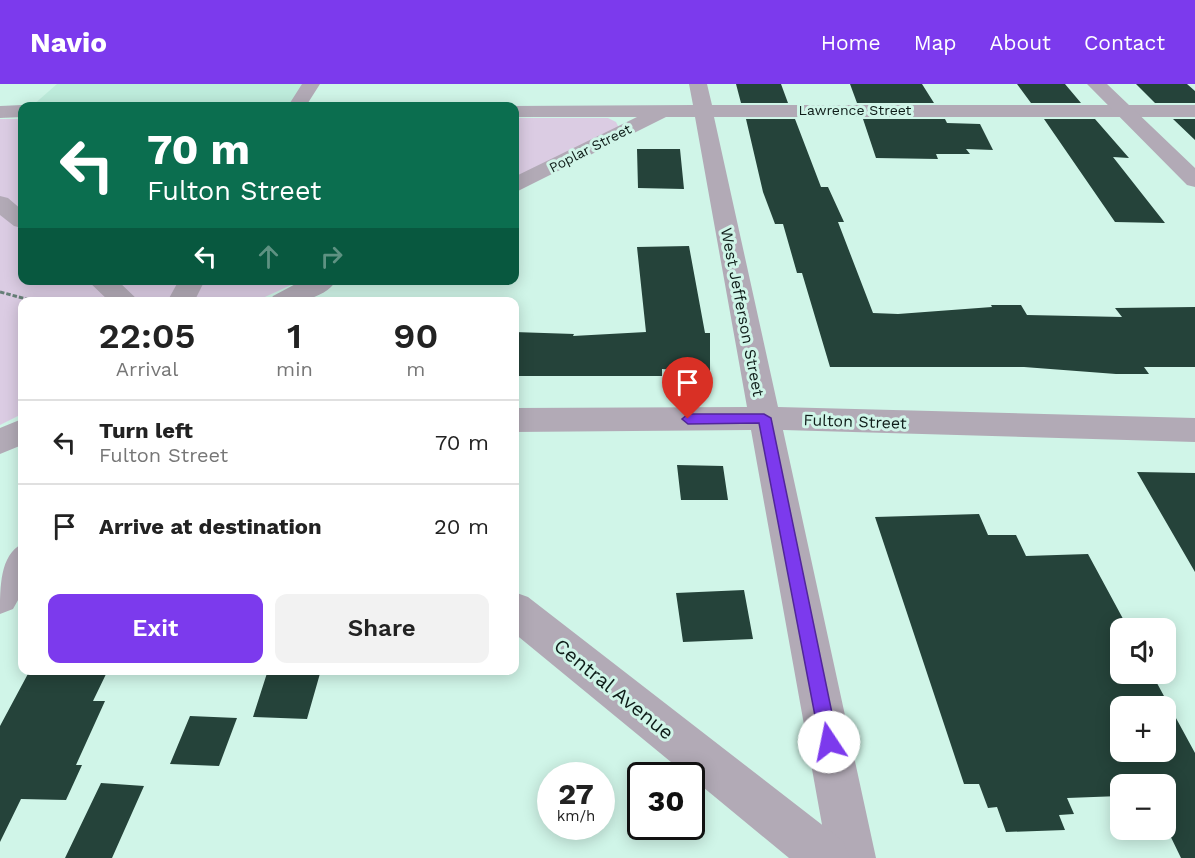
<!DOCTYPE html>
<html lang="en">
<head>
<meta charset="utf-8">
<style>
	:root { --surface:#fff; --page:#f2f2f2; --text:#222; --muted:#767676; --line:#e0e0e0; --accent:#7c3aed }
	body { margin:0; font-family:"Work Sans",sans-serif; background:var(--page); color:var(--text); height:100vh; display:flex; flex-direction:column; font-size:22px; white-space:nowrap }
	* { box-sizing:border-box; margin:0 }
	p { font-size:20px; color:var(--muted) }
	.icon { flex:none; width:33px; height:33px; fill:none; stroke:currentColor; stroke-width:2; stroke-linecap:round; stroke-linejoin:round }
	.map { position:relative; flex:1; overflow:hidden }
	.sheet { position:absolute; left:18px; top:213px; width:501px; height:378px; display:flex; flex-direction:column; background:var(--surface); border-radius:12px; box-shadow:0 3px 15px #0003 }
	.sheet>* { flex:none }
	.top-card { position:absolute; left:18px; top:18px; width:501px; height:183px; border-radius:12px; box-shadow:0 3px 15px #0003; background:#0b6e4f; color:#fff; overflow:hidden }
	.controls { position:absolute; left:1110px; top:534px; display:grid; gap:12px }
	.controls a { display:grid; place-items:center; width:66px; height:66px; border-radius:12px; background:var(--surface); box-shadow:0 3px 15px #0003; font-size:30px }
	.speed { position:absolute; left:537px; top:678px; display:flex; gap:12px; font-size:30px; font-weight:700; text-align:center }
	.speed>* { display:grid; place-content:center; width:78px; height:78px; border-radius:50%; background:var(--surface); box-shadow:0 3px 15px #0003; line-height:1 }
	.speed small { font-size:15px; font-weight:400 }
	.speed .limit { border:3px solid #111; border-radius:9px; background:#fff; color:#111 }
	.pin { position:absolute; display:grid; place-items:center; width:51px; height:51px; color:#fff; margin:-62px -26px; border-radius:50% 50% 50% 0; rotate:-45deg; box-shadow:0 0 6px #0007 }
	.pin .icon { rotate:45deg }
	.me { position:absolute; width:66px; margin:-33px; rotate:349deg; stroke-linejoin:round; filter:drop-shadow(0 0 4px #0008) }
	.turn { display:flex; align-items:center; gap:21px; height:126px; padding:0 30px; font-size:27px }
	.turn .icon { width:78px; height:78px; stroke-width:2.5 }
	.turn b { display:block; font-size:42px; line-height:51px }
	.lanes { display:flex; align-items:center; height:57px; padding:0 30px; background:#0003; justify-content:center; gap:30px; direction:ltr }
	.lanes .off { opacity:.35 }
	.eta { display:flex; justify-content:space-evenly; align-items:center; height:102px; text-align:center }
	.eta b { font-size:36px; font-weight:600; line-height:42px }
	.action { display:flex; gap:12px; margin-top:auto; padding:12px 30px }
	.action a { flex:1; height:69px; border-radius:12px; background:var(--accent); color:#fff; font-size:24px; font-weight:600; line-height:69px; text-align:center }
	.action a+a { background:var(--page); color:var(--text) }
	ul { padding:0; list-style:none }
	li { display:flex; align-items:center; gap:18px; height:84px; padding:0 30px; border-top:2px solid var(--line) }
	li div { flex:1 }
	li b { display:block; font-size:22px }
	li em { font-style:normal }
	header { display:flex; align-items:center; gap:36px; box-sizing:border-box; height:84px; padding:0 30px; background:var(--accent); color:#fff }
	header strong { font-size:28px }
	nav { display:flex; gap:33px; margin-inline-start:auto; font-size:21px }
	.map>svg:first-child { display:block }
	.built { fill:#beecdc }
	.green { fill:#dbcce3 }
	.building { fill:#25433a; fill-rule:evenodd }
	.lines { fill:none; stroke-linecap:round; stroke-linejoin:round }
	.path { stroke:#667f77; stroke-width:3; stroke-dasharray:4.5 2; stroke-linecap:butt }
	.minor { fill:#b2aab6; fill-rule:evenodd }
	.tertiary { fill:#b2aab6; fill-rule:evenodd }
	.route { fill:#7c3aed; stroke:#51269a; stroke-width:1.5 }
	.labels { text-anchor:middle; stroke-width:6; stroke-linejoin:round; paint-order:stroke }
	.far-street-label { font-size:14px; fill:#0e1c18; stroke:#d0f5e8 }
	.street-label { font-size:16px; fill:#0e1c18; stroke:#d0f5e8 }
	.near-street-label { font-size:20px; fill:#0e1c18; stroke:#d0f5e8 }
</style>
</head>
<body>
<header>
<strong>Navio</strong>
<nav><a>Home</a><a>Map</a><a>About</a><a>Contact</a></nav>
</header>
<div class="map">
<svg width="1195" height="774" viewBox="0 0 1195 774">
	<rect width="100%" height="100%" fill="#d0f5e8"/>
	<path class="built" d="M57 0H311L297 22H32Z"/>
	<path class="green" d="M515 34H608L616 38 619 44 515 94Z
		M0 35H22V196L300 197 256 217 22 218V330L0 341Z"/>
	<path class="building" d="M736 0H781L788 19H741Z
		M850 0H922L934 19H857Z
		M1017 0H1065L1081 19H1031Z
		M1136 0H1187L1195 7V19H1155Z
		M746 35H795L821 103H828L844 138H838L873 229 898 230 992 223 991 221H1021L1027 231 1122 233 1115 224 1195 223V283H1144L1149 290H1116L1024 283H830L802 189H797L783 140H775L763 108Z
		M863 35H945L947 39 980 40 993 66 966 65 970 70H936L938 75 876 74Z
		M1044 35H1095L1129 74 1113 73 1165 139 1115 138Z
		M1173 35H1195V56Z
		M637 65H680L684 105 638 104Z
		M689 162 705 249H710V289L662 285V292H514V248L574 250 573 252 646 248 637 163Z
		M677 381 723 382 728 416H681Z
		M1137 388 1195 389V488Z
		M979 430 988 451H1016L1026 472 1088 470 1128 544H1120V590H1152L1195 669V774H1181L1166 743V700H1120V712L1067 714 1074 730 1059 731 1065 746 1006 748 997 723 988 724 979 700H964L875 433ZM1120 622H1166V668H1120Z
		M744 506 753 555 683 558 676 509Z
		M30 586H108L93 617H105L76 681H82L66 716 21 715 0 758V642Z
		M268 586H321L307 635 253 633Z
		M190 632 237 634 219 682 170 680Z
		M101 699 144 702 112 774H65Z"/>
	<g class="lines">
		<path class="path" d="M0 208 34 217"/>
		<path class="minor" d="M302 0H320L306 22H288Z
			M689 0H707L712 21H1195V33H714L778 323 1195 334V358L783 346 876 774H828L751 346 514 348V324L747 323 695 33H666L514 109V93L637 33H514V22H509L693 21Z
			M22 21 27 22H22V33L0 34V22Z
			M179 196H205L194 218H167Z
			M303 196H337C322 218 292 218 269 218L273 212Z
			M22 335V361L0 370V344Z
			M22 460V509L13 525 0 530C0 503 0 471 22 460Z"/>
		<path class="tertiary" d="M1087 0H1107L1195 84V103L1187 101Z
			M0 112 8 114 22 126V144L14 142 0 131Z
			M87 196H117L140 218H110Z
			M514 508 528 513 843 757 850 774H789L692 694V692H688L514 549Z"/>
	</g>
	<path class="route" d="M688 330H764L771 334 838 658 836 665 829 667 823 665 820 658 759 339 688 340 682 335Z"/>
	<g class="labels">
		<g class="far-street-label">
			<text x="855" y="31">Lawrence Street</text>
			<text transform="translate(590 64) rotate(-27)" y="5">Poplar Street</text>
		</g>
		<g class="street-label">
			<text transform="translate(743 228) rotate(79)" y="6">West Jefferson Street</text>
			<text transform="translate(855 337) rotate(2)" y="6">Fulton Street</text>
		</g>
		<g class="near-street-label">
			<text transform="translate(614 605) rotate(39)" y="7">Central Avenue</text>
		</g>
	</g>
</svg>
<div class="controls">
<a><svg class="icon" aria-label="sound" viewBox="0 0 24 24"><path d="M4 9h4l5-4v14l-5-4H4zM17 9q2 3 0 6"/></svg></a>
<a>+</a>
<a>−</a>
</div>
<div class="speed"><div>27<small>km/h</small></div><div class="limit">30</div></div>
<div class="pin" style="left:688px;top:335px;background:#d93025"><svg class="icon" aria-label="arrive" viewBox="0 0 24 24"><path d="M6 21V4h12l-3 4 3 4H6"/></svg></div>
<svg class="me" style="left:829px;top:658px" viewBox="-20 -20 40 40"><circle r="19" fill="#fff"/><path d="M0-13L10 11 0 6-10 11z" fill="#7c3aed"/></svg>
<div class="top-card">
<div class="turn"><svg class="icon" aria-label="left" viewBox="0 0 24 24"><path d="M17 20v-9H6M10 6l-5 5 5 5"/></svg><div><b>70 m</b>Fulton Street</div></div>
<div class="lanes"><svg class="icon" aria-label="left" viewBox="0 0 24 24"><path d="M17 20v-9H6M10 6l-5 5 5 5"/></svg><svg class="icon off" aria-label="ahead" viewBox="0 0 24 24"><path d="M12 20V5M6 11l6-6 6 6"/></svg><svg class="icon off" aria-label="right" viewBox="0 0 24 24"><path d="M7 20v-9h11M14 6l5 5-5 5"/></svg></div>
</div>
<section class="sheet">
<div class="eta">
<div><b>22:05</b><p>Arrival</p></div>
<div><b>1</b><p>min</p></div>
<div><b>90</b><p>m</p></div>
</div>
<ul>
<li><svg class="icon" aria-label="left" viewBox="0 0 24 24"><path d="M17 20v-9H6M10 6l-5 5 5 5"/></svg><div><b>Turn left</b><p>Fulton Street</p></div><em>70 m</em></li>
<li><svg class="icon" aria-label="arrive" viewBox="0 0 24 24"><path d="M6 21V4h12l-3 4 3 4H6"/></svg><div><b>Arrive at destination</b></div><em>20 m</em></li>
</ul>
<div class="action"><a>Exit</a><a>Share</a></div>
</section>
</div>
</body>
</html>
